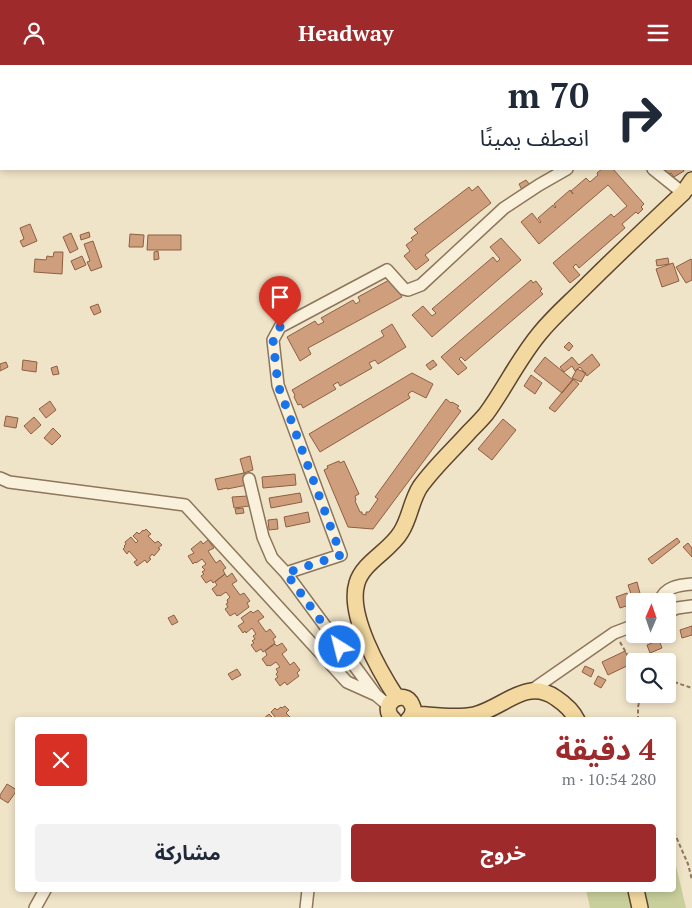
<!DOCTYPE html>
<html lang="ar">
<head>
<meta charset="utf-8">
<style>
	:root { --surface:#fff; --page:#f2f2f3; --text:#1f2937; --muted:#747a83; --accent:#9e2a2b }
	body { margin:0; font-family:"PT Serif","Noto Sans Arabic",serif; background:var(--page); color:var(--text); direction:rtl; height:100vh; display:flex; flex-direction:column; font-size:19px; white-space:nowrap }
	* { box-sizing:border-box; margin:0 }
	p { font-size:16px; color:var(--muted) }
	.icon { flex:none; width:28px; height:28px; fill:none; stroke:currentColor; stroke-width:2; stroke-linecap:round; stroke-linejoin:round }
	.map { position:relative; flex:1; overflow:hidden; direction:ltr }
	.drawer { position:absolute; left:15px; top:652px; width:661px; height:175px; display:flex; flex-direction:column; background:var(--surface); border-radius:5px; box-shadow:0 2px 8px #0003; direction:rtl }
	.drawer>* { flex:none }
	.hud { position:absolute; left:0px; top:0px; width:692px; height:105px; box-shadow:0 2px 8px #0003; direction:rtl; background:#fff; color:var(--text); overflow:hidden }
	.needle { width:32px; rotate:2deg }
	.controls { position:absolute; left:626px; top:528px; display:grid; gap:10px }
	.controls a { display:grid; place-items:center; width:50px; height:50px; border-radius:5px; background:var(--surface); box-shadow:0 2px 8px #0003; font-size:25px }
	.pin { position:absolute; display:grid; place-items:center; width:42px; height:42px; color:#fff; margin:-51px -21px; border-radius:50% 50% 50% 0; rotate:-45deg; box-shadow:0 0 5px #0007 }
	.pin .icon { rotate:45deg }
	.me { position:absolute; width:55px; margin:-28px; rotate:324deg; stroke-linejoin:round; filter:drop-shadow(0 0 4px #0008) }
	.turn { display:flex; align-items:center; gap:18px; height:105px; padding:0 20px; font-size:22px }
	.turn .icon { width:65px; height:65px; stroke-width:2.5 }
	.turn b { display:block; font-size:35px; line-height:42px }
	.round { display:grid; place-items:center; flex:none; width:52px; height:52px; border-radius:5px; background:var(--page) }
	.summary { display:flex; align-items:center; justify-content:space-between; height:85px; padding:0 20px }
	h1 { font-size:30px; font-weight:700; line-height:38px; color:var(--accent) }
	.primary-button { display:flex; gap:10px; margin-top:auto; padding:10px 20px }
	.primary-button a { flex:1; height:58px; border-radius:5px; background:var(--accent); color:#fff; font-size:20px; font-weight:700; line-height:58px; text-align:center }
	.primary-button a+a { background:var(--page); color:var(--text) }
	header { display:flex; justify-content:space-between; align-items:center; height:65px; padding:0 20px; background:var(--accent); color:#fff; font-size:22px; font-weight:700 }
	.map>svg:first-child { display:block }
	.green { fill:#c9cf9b }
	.building { fill:#cf9f7d; stroke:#8d5f41 }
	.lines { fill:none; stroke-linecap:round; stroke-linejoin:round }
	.minor-casing { stroke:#8d765c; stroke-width:14 }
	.major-casing { stroke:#5b4430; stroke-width:18 }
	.path { stroke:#8d765c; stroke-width:2; stroke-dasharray:4 2.5; stroke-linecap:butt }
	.minor { stroke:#faf1dc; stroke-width:11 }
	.major { stroke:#f3d9a0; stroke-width:15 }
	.route { stroke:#1a73e8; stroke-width:9; stroke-dasharray:0 16.2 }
</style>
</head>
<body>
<header><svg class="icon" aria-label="menu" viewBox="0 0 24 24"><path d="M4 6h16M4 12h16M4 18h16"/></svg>Headway<svg class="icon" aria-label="person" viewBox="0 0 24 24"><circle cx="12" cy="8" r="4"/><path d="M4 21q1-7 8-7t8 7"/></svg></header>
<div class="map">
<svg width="692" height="843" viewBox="0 0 692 843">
	<rect width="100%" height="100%" fill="#f0e4c8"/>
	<path class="green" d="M674 792 686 843H590L586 825H674Z"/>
	<path class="building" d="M443 0H485V1H444Z
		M557 0H589V1H550Z
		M602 104H613L644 139 641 142 643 144 638 149 636 147 622 159 625 163 579 203 576 199 573 202 580 210 570 218 553 198 611 149 614 152 627 141 608 120 539 179 521 157 532 148 540 158 541 157 538 153 553 140 555 143 556 142 554 139 570 125 573 129 571 126 586 113 590 117 598 110 597 108Z
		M660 104H683L684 106 674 112 671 108 666 112Z
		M526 115 530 120 522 125 519 119Z
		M478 121 491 138 425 190 429 195 416 205 404 191 410 186 406 180 413 175 411 173 418 168 414 164 469 122 472 126Z
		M30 159 37 176 23 182 20 176 24 174 20 163Z
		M89 167 90 172 81 175 80 170Z
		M71 168 78 184 70 188 63 172Z
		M130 169 144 170 143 182H129Z
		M148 170H181V185H147Z
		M501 173 521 195 432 272 412 250 423 241 432 251 436 248 432 244 493 192 497 197 500 194 490 182Z
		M93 176 102 202 91 206 87 197 90 196 84 179Z
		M158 186 159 194 154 195V187Z
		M54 187H63L62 209 34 207 35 194 46 195 47 191 53 192Z
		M82 191 86 200 75 205 71 196Z
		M668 193 669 199 657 201 656 195Z
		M691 194 692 196V215L686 218 676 202Z
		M673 198 679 216 662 222 656 204Z
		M391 214 402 232 308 283 311 289 300 296 287 272 315 256 318 260 324 257 321 253 353 235 356 239 360 236 358 232Z
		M531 215 533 218 536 216 542 224 540 226 543 229 465 296 461 292 459 294 467 303 458 310 441 292Z
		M98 239 101 247 94 250 90 242Z
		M392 259 406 282 378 299 375 295 369 298 372 303 340 321 338 317 333 320 336 324 303 343 301 339 298 340 294 332 295 330 292 325 384 271 381 266Z
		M569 277 573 281 569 286 564 282Z
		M592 289 600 300 587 311 580 302 575 306 572 301 564 307 560 302 572 292 579 300Z
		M545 292 573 315 562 328 534 306Z
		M23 295 37 297 36 307 22 305Z
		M433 295 437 300 430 305 426 300Z
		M6 297 8 302 0 306V299Z
		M57 301 59 309 53 310 51 303Z
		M577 304 586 308 581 317 572 313Z
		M412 308 433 319 426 333 412 326 408 329 410 333 320 387 309 369Z
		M531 310 542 318 535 329 524 321Z
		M573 314 579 319 555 347 549 343Z
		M446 334 451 338 452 337 459 341 457 343 461 346 373 464 348 462 324 405 328 403 327 401 339 396 340 398 344 396 359 429 355 431 356 435 355 436 360 447H362V449L366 450V447H369L378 434 375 432Z
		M50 336 56 345 46 353 39 344Z
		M6 351 18 353 16 363 4 361Z
		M34 352 41 360 31 369 24 361Z
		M503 354 516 365 492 395 478 384Z
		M53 363 61 371 52 380 44 373Z
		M250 391 253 405 244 408 240 394Z
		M244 408 247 420 227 424V423L218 425 215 414Z
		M295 409 296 420 263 423 262 412Z
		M300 428 302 437 271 443 269 433Z
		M248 431 249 441 234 443 232 432Z
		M243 443 244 448 236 449 235 444Z
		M308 447 310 457 286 462 284 452Z
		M277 454 278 464 269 465 268 455Z
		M146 464 151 469 148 471 155 478 158 476 162 480 158 483 160 484 154 491 152 489 149 493 151 494 147 498 145 495 137 501 134 497 137 495 129 486 127 489 123 484 125 482 124 481 126 479 125 477 131 472 136 478 138 476 133 471 137 467 139 469 143 465 144 466Z
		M677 473 680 477 652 499 648 494Z
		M208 475 214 483 208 486 216 498 220 495 226 503 223 505 225 509 213 518 211 515 206 518 201 511 204 509 202 507 205 505 202 502 206 499 202 494 196 498 195 497 193 499 188 491 194 488 191 484 201 476 203 479Z
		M688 478 692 483V492L683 482Z
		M232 508 237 516 232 519 240 530 244 528 250 536 247 538 249 542 237 551 235 548 230 551 225 544 228 542 226 539 228 538 227 535 230 532 226 527 220 531 219 530 217 531 212 524 217 520 215 517 225 509 227 512Z
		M637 517 642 536H635L634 538 628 520Z
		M627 528 632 539 620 543 616 532Z
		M258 545 264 552 258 556 266 567 270 564 276 572 273 574 275 578 263 587 261 584 256 587 251 580 254 578 252 576 255 574 253 571 256 569 252 563 246 568 245 566 243 568 238 561 244 557 241 553 251 546 253 548Z
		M174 550 178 557 172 560 168 553Z
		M692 561V570L682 573 680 565Z
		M659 575 662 583 650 588 647 580Z
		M282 578 287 585 282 589 290 600 294 597 300 605 297 608 299 611 287 620 285 617 280 621 275 614 278 612 276 609 278 607 276 604 280 602 276 597 270 601 269 600 267 601 262 594 267 590 265 586 275 579 277 581Z
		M625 586 631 599 608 610 602 597Z
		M585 601 594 605 591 612 582 607Z
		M237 604 241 610 232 615 228 609Z
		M598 611 606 615 601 623 594 619Z
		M285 641 289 645 286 648 293 655 296 652 299 655H264L263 654 269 649 274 654 276 653 271 647 275 643 277 645 281 642 282 643Z
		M7 719 17 725 8 738 0 733V730Z"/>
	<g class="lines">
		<g class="minor-casing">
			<path id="minor" d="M42 0V1
				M308 0 309 1
				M501 0V1
				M545 1 548 0
				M0 57 1 56
				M653 104 683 128 688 125
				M0 413 9 417 185 440 347 617 376 630
				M249 414 263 472 272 493 286 508
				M660 536C664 522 679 520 692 519
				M668 547 677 543 692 541
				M532 625 614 568 635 560
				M389 641 376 630 286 508 341 490 278 320 273 275 280 262 387 205 404 224 408 225 421 220 504 143 539 120 567 104
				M35 843 45 825
				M306 843 308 825"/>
		</g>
		<g class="major-casing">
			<path id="major" d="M397 633C380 607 347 550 357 518 363 497 390 486 401 467 410 453 411 436 420 422 434 402 454 384 470 366 475 361 481 355 486 349 505 323 519 293 540 268 553 252 568 239 582 225 615 192 649 160 683 128L692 115
				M413 649C433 650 455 654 474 650 504 643 526 612 556 633 565 639 572 645 577 655
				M394 655C376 639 405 622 412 640 415 646 412 651 408 655
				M636 825 640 843"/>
		</g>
		<path class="path" d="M620 577 635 603
			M668 615 692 623
			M638 655V642L641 629
			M674 767 688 799 692 815"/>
		<use href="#minor" class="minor"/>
		<use href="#major" class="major"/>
	</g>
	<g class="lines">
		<path class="route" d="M280 262 273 275 278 320 341 490 286 508 340 582"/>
	</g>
</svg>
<div class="controls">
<a><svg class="needle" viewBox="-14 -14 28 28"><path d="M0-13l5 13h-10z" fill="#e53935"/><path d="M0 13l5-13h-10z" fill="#747a83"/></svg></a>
<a><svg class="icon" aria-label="search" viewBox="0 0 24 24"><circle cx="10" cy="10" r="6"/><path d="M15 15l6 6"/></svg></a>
</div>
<div class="pin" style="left:280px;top:262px;background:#d93025"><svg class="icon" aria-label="arrive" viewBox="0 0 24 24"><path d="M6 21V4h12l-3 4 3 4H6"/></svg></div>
<svg class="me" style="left:340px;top:582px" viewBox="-20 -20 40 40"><circle r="17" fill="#1a73e8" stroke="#fff" stroke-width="3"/><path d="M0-11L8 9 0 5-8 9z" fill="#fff"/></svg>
<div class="hud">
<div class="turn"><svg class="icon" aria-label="right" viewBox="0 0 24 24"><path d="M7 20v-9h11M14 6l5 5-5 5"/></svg><div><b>70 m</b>انعطف يمينًا</div></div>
</div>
<section class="drawer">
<div class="summary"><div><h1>4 دقيقة</h1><p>280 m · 10:54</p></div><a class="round" style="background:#d93025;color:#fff"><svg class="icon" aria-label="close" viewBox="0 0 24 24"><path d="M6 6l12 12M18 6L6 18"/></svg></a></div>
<div class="primary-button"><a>خروج</a><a>مشاركة</a></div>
</section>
</div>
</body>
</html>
